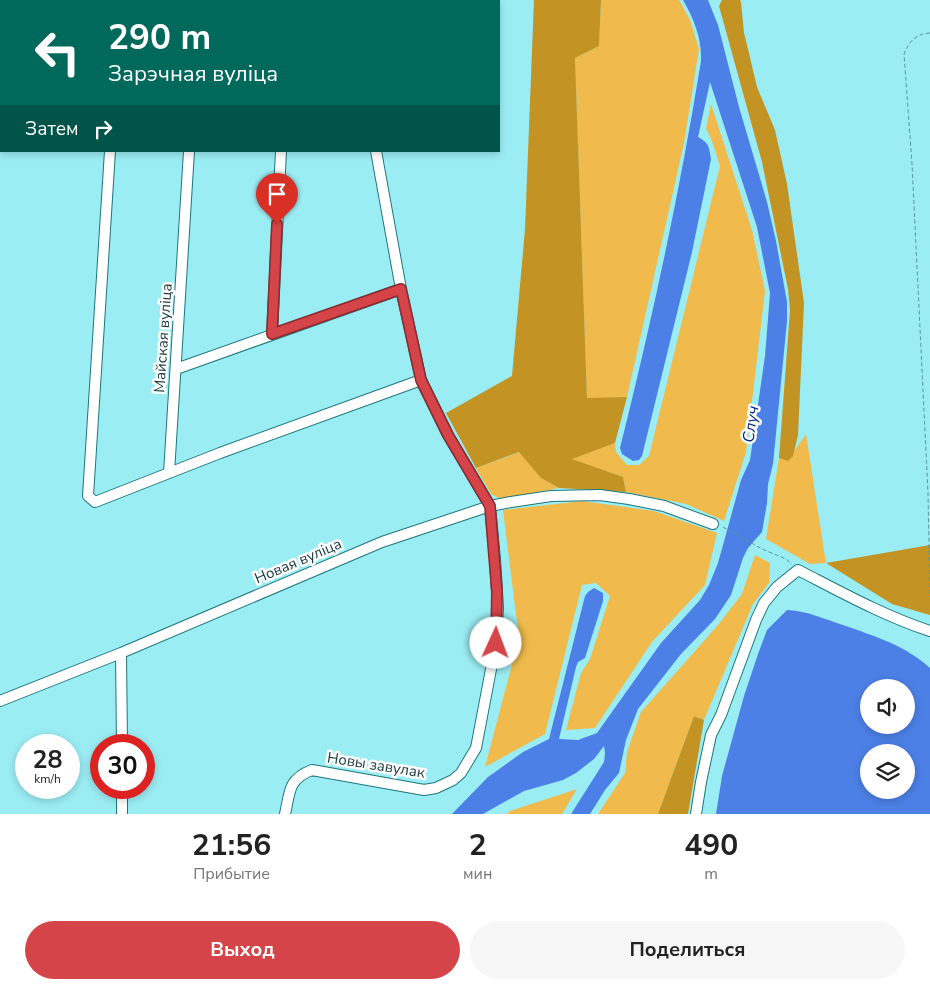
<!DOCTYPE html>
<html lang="ru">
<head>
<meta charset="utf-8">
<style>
	:root { --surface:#fff; --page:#f6f6f6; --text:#222; --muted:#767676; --accent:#d44449 }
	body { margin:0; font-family:"Nunito Sans",sans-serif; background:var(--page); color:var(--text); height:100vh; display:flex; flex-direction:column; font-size:19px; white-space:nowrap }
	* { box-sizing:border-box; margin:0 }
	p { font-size:16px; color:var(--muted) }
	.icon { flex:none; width:28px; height:28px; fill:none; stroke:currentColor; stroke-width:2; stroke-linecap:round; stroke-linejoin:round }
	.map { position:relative; height:814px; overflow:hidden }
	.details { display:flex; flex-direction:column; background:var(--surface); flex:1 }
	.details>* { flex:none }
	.banner { position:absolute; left:0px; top:0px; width:500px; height:152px; box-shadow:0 2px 8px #0003; background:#00695c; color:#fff; overflow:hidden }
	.controls { position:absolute; left:860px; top:679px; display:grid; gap:10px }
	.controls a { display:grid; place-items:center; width:55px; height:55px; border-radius:50%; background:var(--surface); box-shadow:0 2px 8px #0003; font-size:25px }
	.speed { position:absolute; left:15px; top:734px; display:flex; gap:10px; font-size:25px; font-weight:700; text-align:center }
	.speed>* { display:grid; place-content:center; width:65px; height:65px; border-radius:50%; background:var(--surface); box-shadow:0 2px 8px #0003; line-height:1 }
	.speed small { font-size:12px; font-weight:400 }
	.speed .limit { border:8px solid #d22; background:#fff; color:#111 }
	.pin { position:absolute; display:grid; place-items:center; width:42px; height:42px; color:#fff; margin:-51px -21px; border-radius:50% 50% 50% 0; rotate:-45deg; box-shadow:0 0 5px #0007 }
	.pin .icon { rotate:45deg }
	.me { position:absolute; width:55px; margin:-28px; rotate:2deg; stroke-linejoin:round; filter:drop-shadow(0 0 4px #0008) }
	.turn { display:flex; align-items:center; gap:18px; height:105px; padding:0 25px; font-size:22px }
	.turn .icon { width:65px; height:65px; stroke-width:2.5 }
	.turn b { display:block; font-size:35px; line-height:42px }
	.then { display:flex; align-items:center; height:48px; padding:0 25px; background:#0003; gap:10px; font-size:19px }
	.eta { display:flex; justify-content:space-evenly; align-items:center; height:85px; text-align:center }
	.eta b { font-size:30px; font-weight:700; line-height:35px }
	.action { display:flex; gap:10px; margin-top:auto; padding:10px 25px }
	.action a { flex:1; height:58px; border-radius:30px; background:var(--accent); color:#fff; font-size:20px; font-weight:700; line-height:58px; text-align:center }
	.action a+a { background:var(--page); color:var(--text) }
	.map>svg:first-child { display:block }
	.green { fill:#f0bb4c }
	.forest { fill:#c39323 }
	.water { fill:#4c80e6; fill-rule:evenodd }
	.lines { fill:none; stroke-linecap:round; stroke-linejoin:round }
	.minor-casing { stroke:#1c767c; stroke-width:12 }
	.path { stroke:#5a959a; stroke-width:1; stroke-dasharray:4 2.5; stroke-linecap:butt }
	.minor { stroke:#fff; stroke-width:10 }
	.route-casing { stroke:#8a2c2f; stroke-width:12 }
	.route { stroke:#d44449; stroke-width:9 }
	.labels { text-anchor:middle; stroke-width:5; stroke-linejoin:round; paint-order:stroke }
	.street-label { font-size:15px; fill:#17393c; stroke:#fefefe }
	.water-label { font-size:16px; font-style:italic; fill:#012983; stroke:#fefefe }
</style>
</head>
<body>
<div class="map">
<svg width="930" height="814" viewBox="0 0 930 814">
	<rect width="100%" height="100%" fill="#9bedf4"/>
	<path class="green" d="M601 0H679L690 20 699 49 684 143 627 397 587 399 575 58 599 46Z
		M711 104 752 230 765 291 746 452 724 521 686 504 626 492 623 477 571 459 615 443 616 452 627 465H639L649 456 720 166 712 141 706 128Z
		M806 434 826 563 810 564 766 539 779 458 788 460Z
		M520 452 541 478 559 488 501 499 491 494 476 468Z
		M582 501 654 511 717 533 705 585 652 642 595 728 566 730 581 673 590 659 610 596 596 583 582 585 545 734 485 767 519 638 503 510Z
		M755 555 770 563 769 583 753 604 704 720 694 716 658 814H598L625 773 627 752 641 712 718 625 742 594Z
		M577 789 562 814H506L510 811Z"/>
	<path class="forest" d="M534 0H601L599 46 575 58 587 398 627 397 615 443 572 459 623 477 626 492 559 488 541 478 519 452 476 468 446 413 512 376 525 229Z
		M722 0H740L741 2 744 33 748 49 757 87 775 130 787 184 804 303 798 435 793 456 788 461 779 458 790 310 788 289 762 162 719 6Z
		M930 545V615L892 604 826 563Z
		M694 716 704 720 688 814H658Z"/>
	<path class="water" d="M683 0H708L718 25 739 107 767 202 776 241 787 302V321L773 464 768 484 767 503 762 532 748 548 743 558 731 595 715 619 681 654 638 709 626 740 619 773 605 790 590 814H571L604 762 605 753 604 746 594 759 576 773 563 780 524 791 483 814H452L488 777 523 752 549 739 585 596 588 592 594 588 603 593V601L585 658 578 662 576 667 559 739 578 740 597 733 661 643 700 600 709 585 718 563 741 480 750 460 765 356 770 293 757 227 710 82 698 137C709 143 709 146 711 159L692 252 642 456 639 460 633 461 622 454 620 448C652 320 680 191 701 61 702 39 694 19 683 0Z
		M787 610C808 611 824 619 843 625 874 636 905 645 930 668V814H716L722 776 744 696 758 654 767 630ZM869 688H906V725H869ZM906 752V790H869V752Z"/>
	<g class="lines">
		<g class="minor-casing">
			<path id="minor" d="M120 1V0
				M110 151 88 496 95 502 169 473
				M189 151 169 473 220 453 421 380
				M272 334 281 151
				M176 369 401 289
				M121 653 122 745
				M0 701 121 653 382 542 490 506 511 502 551 496 600 495 629 499 664 506 713 524
				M122 814V788
				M285 814C290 792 288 779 312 770L424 790 436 788 453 780 461 773 476 748 496 643 498 608 495 559 490 506 448 435 421 380 401 289 376 151
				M696 814 701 782 711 735 721 715 756 620 764 603 777 587 798 570C841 592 884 616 930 631"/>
		</g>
		<path class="path" d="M930 33C916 34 909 41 904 54L912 164 928 493 930 597
			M723 527 762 549 786 559 792 564"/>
		<use href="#minor" class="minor"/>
	</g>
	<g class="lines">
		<g class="route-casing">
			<path id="route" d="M277 224 272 334 401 289 421 380 448 435 490 506 497 592 496 643"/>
		</g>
		<use href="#route" class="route"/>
	</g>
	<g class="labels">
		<g class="street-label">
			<text transform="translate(163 338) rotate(-86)" y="5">Майская вуліца</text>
			<text transform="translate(298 561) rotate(-23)" y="5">Новая вуліца</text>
			<text transform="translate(376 765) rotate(9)" y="5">Новы завулак</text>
		</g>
		<g class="water-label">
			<text transform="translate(750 424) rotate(-82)" y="6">Случ</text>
		</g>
	</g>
</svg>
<div class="controls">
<a><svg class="icon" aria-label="sound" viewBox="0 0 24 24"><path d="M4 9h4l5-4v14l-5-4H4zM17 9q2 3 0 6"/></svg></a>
<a><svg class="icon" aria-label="layers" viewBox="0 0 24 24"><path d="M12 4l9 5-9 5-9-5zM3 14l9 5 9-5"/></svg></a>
</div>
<div class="speed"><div>28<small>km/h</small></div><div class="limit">30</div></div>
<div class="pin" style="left:277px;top:224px;background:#d93025"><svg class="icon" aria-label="arrive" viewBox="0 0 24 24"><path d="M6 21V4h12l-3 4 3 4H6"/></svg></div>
<svg class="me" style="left:496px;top:643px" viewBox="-20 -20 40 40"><circle r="19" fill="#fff"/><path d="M0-13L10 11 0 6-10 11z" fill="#d44449"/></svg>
<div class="banner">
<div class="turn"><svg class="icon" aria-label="left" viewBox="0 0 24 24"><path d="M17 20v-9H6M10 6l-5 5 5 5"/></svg><div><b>290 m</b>Зарэчная вуліца</div></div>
<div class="then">Затем<svg class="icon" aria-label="right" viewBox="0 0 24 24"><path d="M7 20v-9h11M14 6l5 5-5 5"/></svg></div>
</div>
</div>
<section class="details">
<div class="eta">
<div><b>21:56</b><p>Прибытие</p></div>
<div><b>2</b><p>мин</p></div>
<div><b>490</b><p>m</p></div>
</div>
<div class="action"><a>Выход</a><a>Поделиться</a></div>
</section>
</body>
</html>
